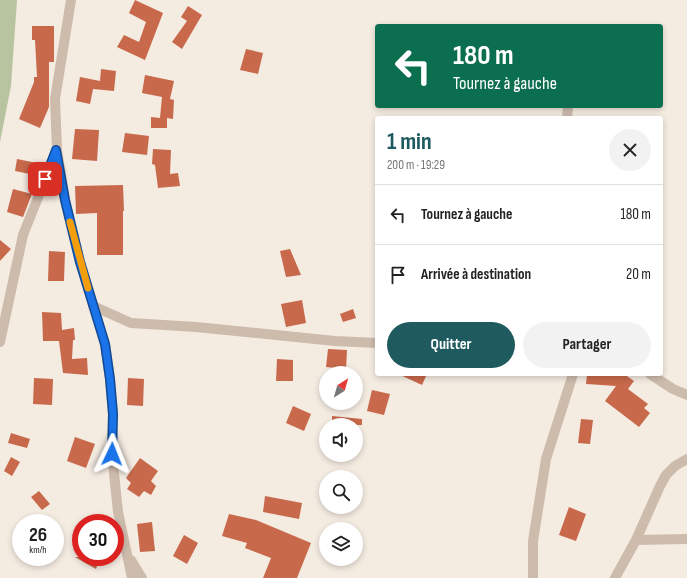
<!DOCTYPE html>
<html lang="fr">
<head>
<meta charset="utf-8">
<style>
	:root { --surface:#fff; --page:#f2f2f2; --text:#222; --muted:#767676; --line:#e0e0e0; --accent:#1f5a5e }
	body { margin:0; font-family:"Sofia Sans Condensed",sans-serif; background:var(--page); color:var(--text); height:100vh; display:flex; flex-direction:column; font-size:15px; white-space:nowrap }
	* { box-sizing:border-box; margin:0 }
	p { font-size:13px; color:var(--muted) }
	.icon { flex:none; width:22px; height:22px; fill:none; stroke:currentColor; stroke-width:2; stroke-linecap:round; stroke-linejoin:round }
	.map { position:relative; flex:1; overflow:hidden }
	.panel { position:absolute; left:375px; top:116px; width:288px; height:260px; display:flex; flex-direction:column; background:var(--surface); border-radius:4px; box-shadow:0 2px 6px #0003 }
	.panel>* { flex:none }
	.guide { position:absolute; left:375px; top:24px; width:288px; height:84px; border-radius:4px; box-shadow:0 2px 6px #0003; background:#0b6e4f; color:#fff; overflow:hidden }
	.needle { width:26px; rotate:37deg }
	.tools { position:absolute; left:319px; top:366px; display:grid; gap:8px }
	.tools a { display:grid; place-items:center; width:44px; height:44px; border-radius:50%; background:var(--surface); box-shadow:0 2px 6px #0003; font-size:20px }
	.speed { position:absolute; left:12px; top:514px; display:flex; gap:8px; font-size:20px; font-weight:700; text-align:center }
	.speed>* { display:grid; place-content:center; width:52px; height:52px; border-radius:50%; background:var(--surface); box-shadow:0 2px 6px #0003; line-height:1 }
	.speed small { font-size:10px; font-weight:400 }
	.speed .limit { border:6px solid #d22; background:#fff; color:#111 }
	.pin { position:absolute; display:grid; place-items:center; width:34px; height:34px; color:#fff; margin:-17px; border-radius:8px; box-shadow:0 2px 6px #0006 }
	.me { position:absolute; width:44px; margin:-22px; rotate:2deg; stroke-linejoin:round; filter:drop-shadow(0 0 3px #0008) }
	.turn { display:flex; align-items:center; gap:14px; height:84px; padding:0 12px; font-size:18px }
	.turn .icon { width:52px; height:52px; stroke-width:2.5 }
	.turn b { display:block; font-size:28px; line-height:34px }
	.round { display:grid; place-items:center; flex:none; width:42px; height:42px; border-radius:21px; background:var(--page) }
	.head { display:flex; align-items:center; justify-content:space-between; height:68px; padding:0 12px }
	h1 { font-size:24px; font-weight:700; line-height:30px; color:var(--accent) }
	.button { display:flex; gap:8px; margin-top:auto; padding:8px 12px }
	.button a { flex:1; height:46px; border-radius:24px; background:var(--accent); color:#fff; font-size:16px; font-weight:700; line-height:46px; text-align:center }
	.button a+a { background:var(--page); color:var(--text) }
	ul { padding:0; list-style:none }
	li { display:flex; align-items:center; gap:12px; height:60px; padding:0 12px; border-top:1px solid var(--line) }
	li div { flex:1 }
	li b { display:block; font-size:15px }
	li em { font-style:normal }
	.map>svg:first-child { display:block }
	.green { fill:#b8c4a0 }
	.building { fill:#c8694b }
	.lines { fill:none; stroke-linecap:round; stroke-linejoin:round }
	.minor { stroke:#cdbbac; stroke-width:10 }
	.tertiary { stroke:#cdbbac; stroke-width:10 }
	.route-casing { stroke:#114b97; stroke-width:10 }
	.route { stroke:#1a73e8; stroke-width:7 }
	.slow { stroke:#f59e0b; stroke-width:7 }
</style>
</head>
<body>
<div class="map">
<svg width="687" height="578" viewBox="0 0 687 578">
	<rect width="100%" height="100%" fill="#f4ebe1"/>
	<path class="green" d="M0 0H17L11 86 0 142Z"/>
	<path class="building" d="M135 0 163 13 145 60 117 47 124 35 139 42 146 22 129 13Z
		M188 6 202 15 182 49 172 42 187 21 181 17Z
		M32 26H54V62H49V107L40 128 19 119 34 82V77H37L35 40H32Z
		M246 49 263 53 258 74 240 70Z
		M101 69 116 71 114 91 93 89 90 104 76 101 80 77 100 81Z
		M145 75 174 81 170 99 174 100 173 119 167 118V128H151V117L160 118 162 97 142 93Z
		M75 129 99 130 97 161 72 159Z
		M125 133 149 136 147 155 122 152Z
		M153 149 171 150 170 174 178 173 180 186 158 188 155 165 152 164Z
		M17 159 37 163 35 175 15 171Z
		M123 185 124 211H123V255H97V213L76 214 75 186Z
		M13 189 32 194 23 217 7 212Z
		M0 240 11 249 0 261Z
		M290 249 301 275 286 277 280 251Z
		M49 251 65 252 64 281H48Z
		M302 300 306 323 286 327 281 304Z
		M353 309 356 318 343 322 340 314Z
		M42 312 61 313 62 330 74 328 75 340H73L72 359 87 358 88 375 63 373 59 341H43Z
		M328 349 347 350 346 369 326 367Z
		M277 359 293 360V381H276Z
		M398 374H427L422 385Z
		M587 374H624L634 381 628 389 648 404 644 408 650 413 639 427 605 401 616 386 586 384Z
		M34 378 53 379 52 405 33 404Z
		M128 378 144 379 143 406 127 405Z
		M372 390 390 394 384 415 367 411Z
		M293 406 311 414 304 431 286 423Z
		M332 416 362 419V425H332Z
		M581 419 593 420 590 444 578 443Z
		M11 433 30 439 27 448 8 443Z
		M75 437 95 444 86 468 67 461Z
		M11 457 20 462 12 476 4 471Z
		M140 458 158 471 151 481 156 486 151 495 144 491 139 497 127 489 131 483 126 478Z
		M39 491 50 504 42 510 31 497Z
		M265 496 302 503 299 519 263 512Z
		M569 507 586 514 576 541 559 535Z
		M229 514 256 520 311 543 297 578H263L271 558 245 548 247 543 222 536Z
		M152 522 155 551 140 552 137 524Z
		M184 535 198 543 187 564 173 556Z
		M75 557H100L96 569Z"/>
	<g class="lines">
		<path class="minor" d="M567 118 568 106
			M57 150 65 200 80 262 105 344 110 379 113 414 112 454 118 512 132 578
			M93 306 131 323 196 327 335 341 377 343
			M650 374 673 389 687 395
			M636 540 687 539
			M131 560 142 578
			M533 578V541L546 459 573 374
			M615 578 636 540 660 486 666 475 675 466 687 459"/>
		<path class="tertiary" d="M0 342 23 235 57 150 55 99 71 0"/>
	</g>
	<g class="lines">
		<g class="route-casing">
			<path id="route" d="M45 179 56 150 65 200 80 262 105 344 110 379 113 414 112 454"/>
		</g>
		<use href="#route" class="route"/>
		<path class="slow" d="M70 222 88 288"/>
	</g>
</svg>
<div class="tools">
<a><svg class="needle" viewBox="-14 -14 28 28"><path d="M0-13l5 13h-10z" fill="#e53935"/><path d="M0 13l5-13h-10z" fill="#767676"/></svg></a>
<a><svg class="icon" aria-label="sound" viewBox="0 0 24 24"><path d="M4 9h4l5-4v14l-5-4H4zM17 9q2 3 0 6"/></svg></a>
<a><svg class="icon" aria-label="search" viewBox="0 0 24 24"><circle cx="10" cy="10" r="6"/><path d="M15 15l6 6"/></svg></a>
<a><svg class="icon" aria-label="layers" viewBox="0 0 24 24"><path d="M12 4l9 5-9 5-9-5zM3 14l9 5 9-5"/></svg></a>
</div>
<div class="speed"><div>26<small>km/h</small></div><div class="limit">30</div></div>
<div class="pin" style="left:45px;top:179px;background:#d93025"><svg class="icon" aria-label="arrive" viewBox="0 0 24 24"><path d="M6 21V4h12l-3 4 3 4H6"/></svg></div>
<svg class="me" style="left:112px;top:454px" viewBox="-20 -20 40 40"><path d="M0-17L14 15 0 8-14 15z" fill="#1a73e8" stroke="#fff" stroke-width="4"/></svg>
<div class="guide">
<div class="turn"><svg class="icon" aria-label="left" viewBox="0 0 24 24"><path d="M17 20v-9H6M10 6l-5 5 5 5"/></svg><div><b>180 m</b>Tournez à gauche</div></div>
</div>
<section class="panel">
<div class="head"><div><h1>1 min</h1><p>200 m · 19:29</p></div><a class="round"><svg class="icon" aria-label="close" viewBox="0 0 24 24"><path d="M6 6l12 12M18 6L6 18"/></svg></a></div>
<ul>
<li><svg class="icon" aria-label="left" viewBox="0 0 24 24"><path d="M17 20v-9H6M10 6l-5 5 5 5"/></svg><div><b>Tournez à gauche</b></div><em>180 m</em></li>
<li><svg class="icon" aria-label="arrive" viewBox="0 0 24 24"><path d="M6 21V4h12l-3 4 3 4H6"/></svg><div><b>Arrivée à destination</b></div><em>20 m</em></li>
</ul>
<div class="button"><a>Quitter</a><a>Partager</a></div>
</section>
</div>
</body>
</html>
